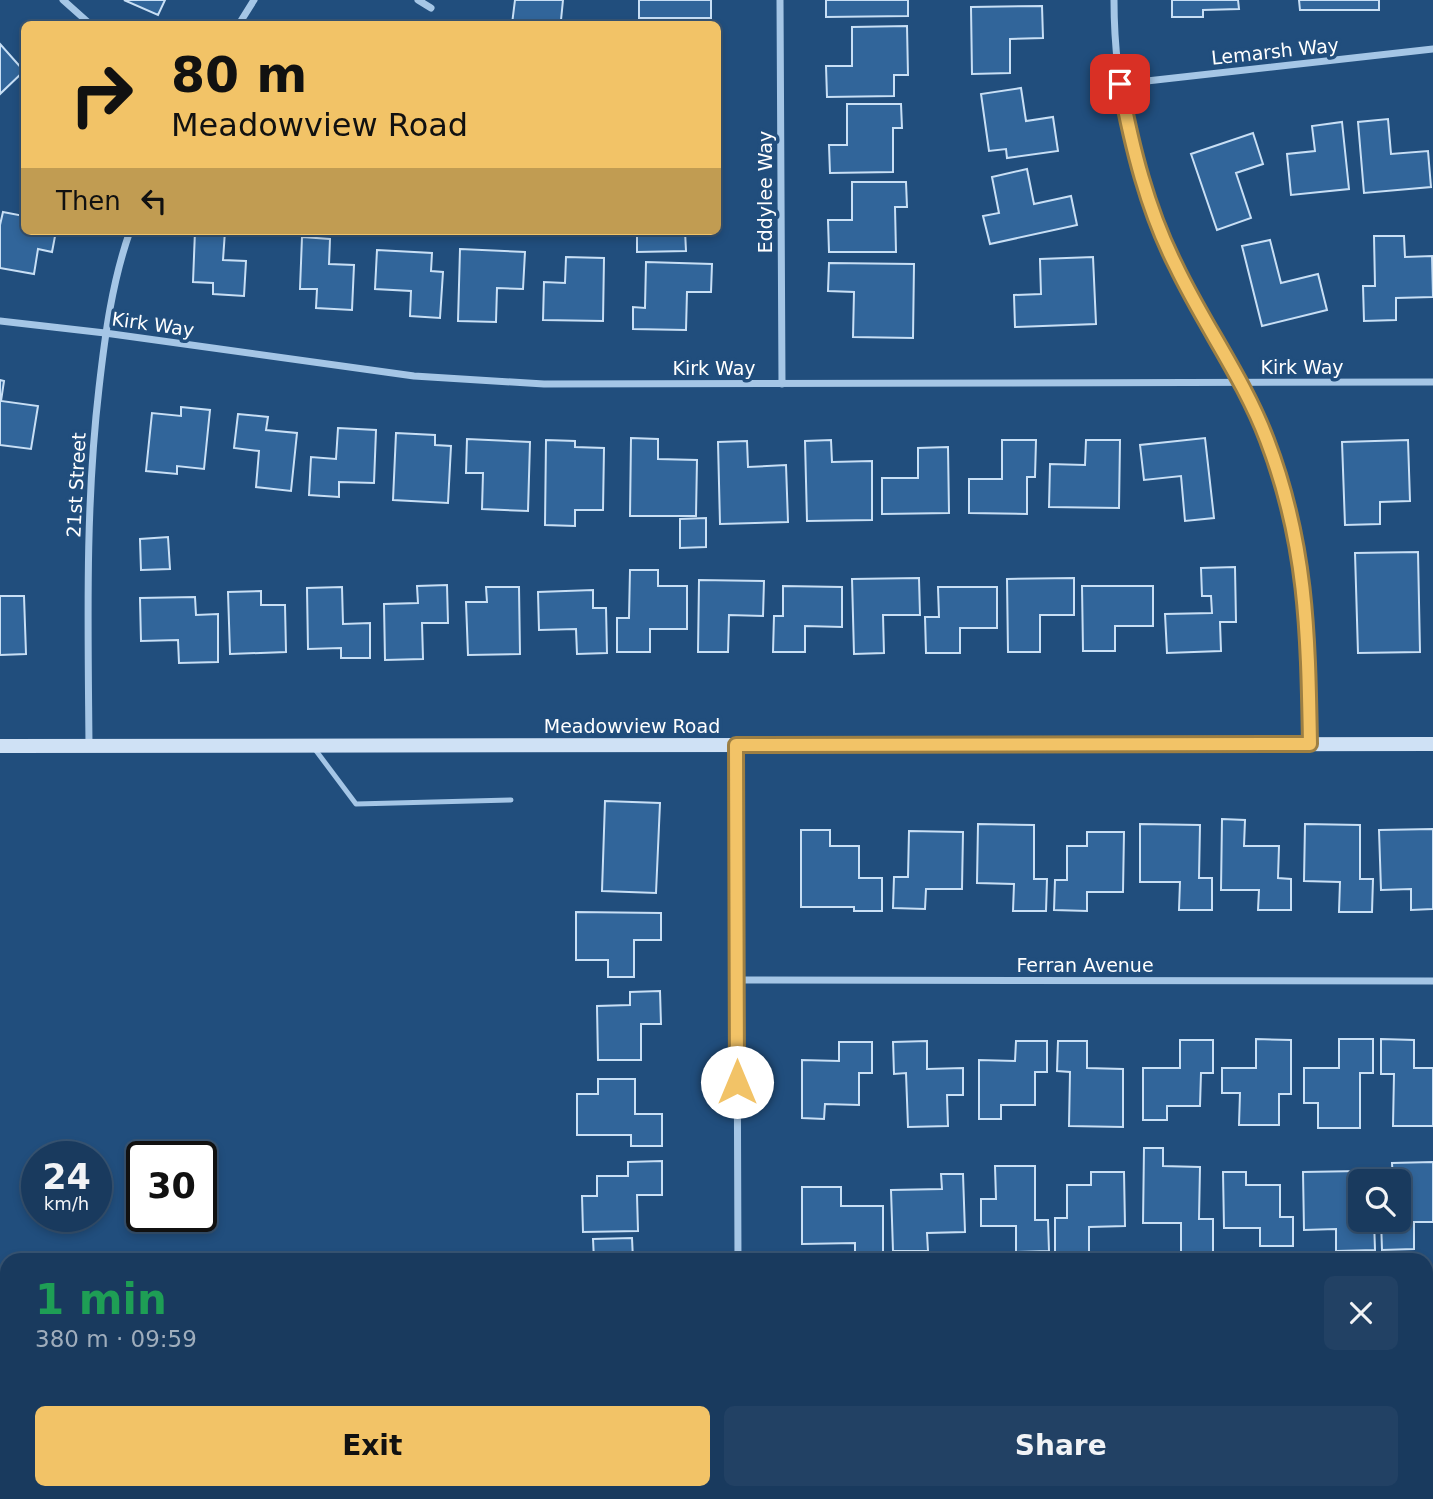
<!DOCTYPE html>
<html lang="en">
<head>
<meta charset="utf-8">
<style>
	:root { --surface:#193a5e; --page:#224164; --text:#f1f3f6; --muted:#9fadbc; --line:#375473; --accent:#f2c367 }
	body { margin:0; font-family:"DejaVu Sans",sans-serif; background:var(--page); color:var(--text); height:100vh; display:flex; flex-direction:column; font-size:26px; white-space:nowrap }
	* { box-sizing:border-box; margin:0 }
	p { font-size:23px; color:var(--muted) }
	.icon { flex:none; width:38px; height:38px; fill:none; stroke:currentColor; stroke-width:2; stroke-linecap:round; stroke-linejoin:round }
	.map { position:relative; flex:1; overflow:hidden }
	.panel { position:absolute; left:0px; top:1253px; width:1433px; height:247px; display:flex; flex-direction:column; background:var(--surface); border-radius:21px 21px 0 0; box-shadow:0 4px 10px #0003,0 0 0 2px var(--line) }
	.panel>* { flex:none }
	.banner { position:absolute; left:21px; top:21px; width:700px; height:214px; border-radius:10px; box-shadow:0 4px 10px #0003,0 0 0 2px var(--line); background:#f2c367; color:#111; overflow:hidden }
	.tools { position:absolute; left:1348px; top:1169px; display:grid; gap:14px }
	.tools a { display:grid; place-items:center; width:63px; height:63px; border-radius:10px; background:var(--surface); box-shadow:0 4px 10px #0003,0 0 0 2px var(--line); font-size:35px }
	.speed { position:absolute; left:21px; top:1141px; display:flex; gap:14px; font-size:35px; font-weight:700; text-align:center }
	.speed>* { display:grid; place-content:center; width:91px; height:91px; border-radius:50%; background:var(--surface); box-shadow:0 4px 10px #0003,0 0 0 2px var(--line); line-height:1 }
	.speed small { font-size:18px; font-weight:400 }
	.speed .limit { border:4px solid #111; border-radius:10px; background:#fff; color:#111 }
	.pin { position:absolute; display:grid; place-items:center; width:60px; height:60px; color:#fff; margin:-30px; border-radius:14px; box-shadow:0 4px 10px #0006 }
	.me { position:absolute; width:77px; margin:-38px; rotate:0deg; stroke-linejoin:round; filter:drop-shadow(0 0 5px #0008) }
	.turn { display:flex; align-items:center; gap:24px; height:147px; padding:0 35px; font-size:32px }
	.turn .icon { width:91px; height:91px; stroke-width:2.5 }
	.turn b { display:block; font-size:49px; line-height:60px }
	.then { display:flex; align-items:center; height:66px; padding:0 35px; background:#0003; gap:14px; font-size:26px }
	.round { display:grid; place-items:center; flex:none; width:74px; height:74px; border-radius:10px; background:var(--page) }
	.overview { display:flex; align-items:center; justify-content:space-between; height:119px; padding:0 35px }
	h1 { font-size:42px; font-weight:600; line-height:52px; color:#1e9e55 }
	.cta { display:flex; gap:14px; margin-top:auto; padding:14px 35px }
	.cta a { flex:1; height:80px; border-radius:10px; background:var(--accent); color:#111; font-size:28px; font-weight:600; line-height:80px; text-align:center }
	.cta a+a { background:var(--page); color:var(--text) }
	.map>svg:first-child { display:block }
	.building { fill:#31659a; stroke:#c8dff5; stroke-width:2 }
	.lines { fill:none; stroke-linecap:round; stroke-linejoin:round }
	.lane { stroke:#a5c6e6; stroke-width:5 }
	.street { stroke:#a5c6e6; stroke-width:7 }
	.secondary { stroke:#cfe1f5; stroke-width:14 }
	.route-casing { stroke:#9d7f43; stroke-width:18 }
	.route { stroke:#f2c367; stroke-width:12 }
	.labels { text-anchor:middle; stroke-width:7; stroke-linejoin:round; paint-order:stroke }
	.street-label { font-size:19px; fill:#fff; stroke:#214e7d }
</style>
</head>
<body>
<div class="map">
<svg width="1433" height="1499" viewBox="0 0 1433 1499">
	<rect width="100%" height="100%" fill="#214e7d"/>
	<path class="building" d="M124 0H165L158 15Z
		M515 0H563L561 20 581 22 580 24H512Z
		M639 0H711V18H639Z
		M826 0H908V16L826 17Z
		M1172 0H1238L1239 9 1203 10V17H1172Z
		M1299 0H1379V10H1300Z
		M1042 6 1043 38 1010 39V73L972 74 971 7Z
		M907 26 908 75H894V96L827 97 826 66H852V27Z
		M0 44 24 71 0 94Z
		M1021 88 1026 121 1053 117 1058 151 1007 158 1006 149 989 151 981 94Z
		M847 104H901L902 128H893V172L830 173 829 145H847Z
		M1388 119 1391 154 1428 151 1431 187 1364 193 1358 122Z
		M1342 122 1349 189 1291 195 1287 154 1315 151 1312 126Z
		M1253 133 1263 164 1236 173 1251 218 1217 230 1191 154Z
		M1027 169 1034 204 1071 196 1077 225 990 244 983 216 999 213 992 177Z
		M852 182H906L907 207H895L896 252H829L828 220H852Z
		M3 212 24 216V231H56L52 252 38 249 34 274 0 268V225Z
		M195 231H225L223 260 246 261 244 296 213 294V283L193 282Z
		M637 231H685L686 251 637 252Z
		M1374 236H1404L1405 257 1432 256 1433 297 1396 298V320L1364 321 1363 286H1375Z
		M302 237 330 239 329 264 354 265 352 310 316 308 317 289H300Z
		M1270 240 1281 283 1318 274 1327 310 1262 326 1242 246Z
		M460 249 525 252 523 289 497 288 496 322 458 321Z
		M377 250 432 253 431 271 443 272 440 318 410 316 411 291 375 289Z
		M566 257 604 258 603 321 543 320 544 282 565 283Z
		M1093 257 1096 324 1015 327 1014 295 1041 294 1040 259Z
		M646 262 712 264 711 292H687L686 330 633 329V307L645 308Z
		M829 263 914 264 913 338 853 337 854 292 828 291Z
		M0 380 4 381 1 401 38 406 31 449 0 445Z
		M181 407 210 410 204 469 177 466V474L146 471 152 413 181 416Z
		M238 414 268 417 266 430 297 433 291 491 256 487 259 451 234 448Z
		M338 428 376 430 374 483 339 482V497L309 495 311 457 336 459Z
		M396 433 435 435V445L451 446 448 503 393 500Z
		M631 438 658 439V459L697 460 696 516H630Z
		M1205 438 1214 518 1185 521 1181 476 1144 480 1140 445Z
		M467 439 530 442 528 511 482 509 483 473H466Z
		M546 440 575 441V447L604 448 603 510H575V526L545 525Z
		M831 440 832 462 872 461V520L807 521 805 441Z
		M1002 440H1036L1035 477H1027V514L969 513V479H1002Z
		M1086 440H1120L1119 508 1049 507 1050 464 1085 465Z
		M1408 440 1410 501 1380 502V524L1345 525 1342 442Z
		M747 441 748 467 786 465 788 522 720 524 718 442Z
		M948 447 949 513 882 514V478H918V448Z
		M706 518V547L680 548V519Z
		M168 537 170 569 141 570 140 539Z
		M1418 552 1420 652 1358 653 1355 553Z
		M1235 567 1236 622H1220L1221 651 1167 653 1165 614 1212 613 1211 596H1202L1201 568Z
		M630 570H658V586H687V629H650V652H617V618H629Z
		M919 578 920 615H883L884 653 854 654 852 579Z
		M1074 578V615H1040V652H1008L1007 579Z
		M699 580 764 581 763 616 729 615 728 652H698Z
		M447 585 448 623H422L423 659 385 660 384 604 418 603 417 586Z
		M783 586 842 587V627L805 626V652H773L774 616H783Z
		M1082 586H1153V626H1115V651H1083Z
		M342 587 343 624 370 623V658H341V648L308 649 307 588Z
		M486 587H519L520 654 468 655 466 602H487Z
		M938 587H997V628H960V653H926L925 617H939Z
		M593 590V608H606L607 653 577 654 576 629 539 630 538 592Z
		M261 591V605H285L286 652 230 654 228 592Z
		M0 596H24L26 654 0 655Z
		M195 597 196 615 218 614V662L179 663 178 640 141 641 140 598Z
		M605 801 660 803 656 893 602 891Z
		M1222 819 1245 820 1244 846H1279L1278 878 1291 879V910H1258L1259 890H1221Z
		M978 824 1034 825V879H1047L1046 911H1013L1014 884 977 883Z
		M1140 824 1200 825 1199 878H1212V910H1179L1180 882H1140Z
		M1305 824 1360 825V879H1373L1372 912H1339L1340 882 1304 881Z
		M1433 829V909L1411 910V889L1381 890 1379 830Z
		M801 830H830V846H859V878H882V911H854V907H801Z
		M909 831 963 832 962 889H926L925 909 893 908 894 877H908Z
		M1087 832H1124L1123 892H1087V911L1054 910 1055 880H1067V846H1087Z
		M576 912 661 913V940H634V977H608V960H576Z
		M660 991 661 1024H641V1060H598L597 1006 630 1005V992Z
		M1256 1039 1291 1040V1094H1279V1125H1239L1240 1093H1222V1068H1256Z
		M1339 1039H1373V1073H1360V1128H1318V1103H1304V1068H1339Z
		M1381 1039 1414 1040V1068H1433V1126H1393L1394 1074H1381Z
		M1180 1040H1213V1073H1201L1200 1106H1167V1120H1143V1068H1180Z
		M927 1041V1069L963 1068V1095H947L948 1126 908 1127 906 1073 894 1074 893 1042Z
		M1016 1041H1047V1072H1035V1105H1001V1119H979V1060L1015 1061Z
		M1058 1041H1087V1068L1123 1069V1127L1069 1126 1070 1072 1057 1071Z
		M839 1042H872V1073H859V1105L825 1104 824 1119 802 1118V1060L839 1061Z
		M598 1079H635V1114H662V1146H631V1135H577V1094H598Z
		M1144 1148H1163V1166L1200 1167 1199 1219H1213V1252H1181V1223H1143Z
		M662 1161V1195H637L638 1231 583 1232 582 1196H597V1176H628V1162Z
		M1433 1162V1222H1414V1249L1382 1250 1381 1220H1398V1181H1393L1392 1163Z
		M995 1166H1035V1220H1048L1049 1251 1016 1252V1226H981V1199H996Z
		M1360 1171V1220H1374L1375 1250 1336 1251V1229L1304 1230 1303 1172Z
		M1091 1172H1124L1125 1226 1089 1227V1252H1055V1218H1067V1185H1091Z
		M1223 1172H1246V1185H1280V1217H1293V1246H1260V1228H1224Z
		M941 1174H963L965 1232 927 1233 928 1251H893L891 1190 942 1189Z
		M802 1187H841V1206H883V1252H855V1243L802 1244Z
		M632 1238 633 1260H594L593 1239Z
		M1282 1493H1341V1499H1282Z
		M664 1497V1499L630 1498Z"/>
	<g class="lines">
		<path class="lane" d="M314 748 356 804 511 800"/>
		<path class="street" d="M63 0 90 24
			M418 0 431 8
			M780 0 782 384
			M1114 0C1114 91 1136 186 1176 267 1205 326 1244 379 1267 441 1283 483 1297 529 1303 574 1310 631 1309 687 1310 744
			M239 24 254 0
			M1120 84 1433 49
			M0 321 105 333 414 376 544 384 1433 382
			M89 745C88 624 85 508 99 388 105 335 112 282 130 231
			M736 745 738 1260
			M737 980 1433 981
			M1426 1444 1427 1317
			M738 1493V1499
			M1426 1499V1493"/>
		<path class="secondary" d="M0 746 1433 744"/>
	</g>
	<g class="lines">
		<g class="route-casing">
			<path id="route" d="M737 1082 736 745 1310 744C1308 634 1307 545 1267 440 1244 379 1204 325 1176 266 1147 209 1132 147 1120 84"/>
		</g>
		<use href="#route" class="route"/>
	</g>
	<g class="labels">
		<g class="street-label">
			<text transform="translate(1275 51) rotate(-6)" y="7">Lemarsh Way</text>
			<text transform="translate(765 192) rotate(-90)" y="7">Eddylee Way</text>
			<text transform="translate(153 324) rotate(8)" y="7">Kirk Way</text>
			<text x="1302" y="374">Kirk Way</text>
			<text x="714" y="375">Kirk Way</text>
			<text transform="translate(76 485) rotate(-87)" y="7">21st Street</text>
			<text x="632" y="733">Meadowview Road</text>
			<text x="1085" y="972">Ferran Avenue</text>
		</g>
	</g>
</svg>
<div class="tools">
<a><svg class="icon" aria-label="search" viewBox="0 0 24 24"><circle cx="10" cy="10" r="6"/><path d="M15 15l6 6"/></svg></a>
</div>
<div class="speed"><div>24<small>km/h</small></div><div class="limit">30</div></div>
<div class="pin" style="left:1120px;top:84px;background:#d93025"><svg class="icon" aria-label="arrive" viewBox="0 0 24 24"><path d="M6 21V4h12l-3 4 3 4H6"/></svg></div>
<svg class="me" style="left:737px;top:1082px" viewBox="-20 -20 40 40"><circle r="19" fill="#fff"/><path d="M0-13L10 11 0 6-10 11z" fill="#f2c367"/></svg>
<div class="banner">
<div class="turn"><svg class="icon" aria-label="right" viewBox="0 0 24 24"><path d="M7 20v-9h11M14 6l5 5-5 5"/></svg><div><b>80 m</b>Meadowview Road</div></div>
<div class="then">Then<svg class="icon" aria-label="left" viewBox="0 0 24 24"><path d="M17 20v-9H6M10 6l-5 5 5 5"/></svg></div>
</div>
<section class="panel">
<div class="overview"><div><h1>1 min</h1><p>380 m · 09:59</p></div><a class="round"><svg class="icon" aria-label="close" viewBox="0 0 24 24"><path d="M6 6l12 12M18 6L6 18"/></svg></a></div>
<div class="cta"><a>Exit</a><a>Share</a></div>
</section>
</div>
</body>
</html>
